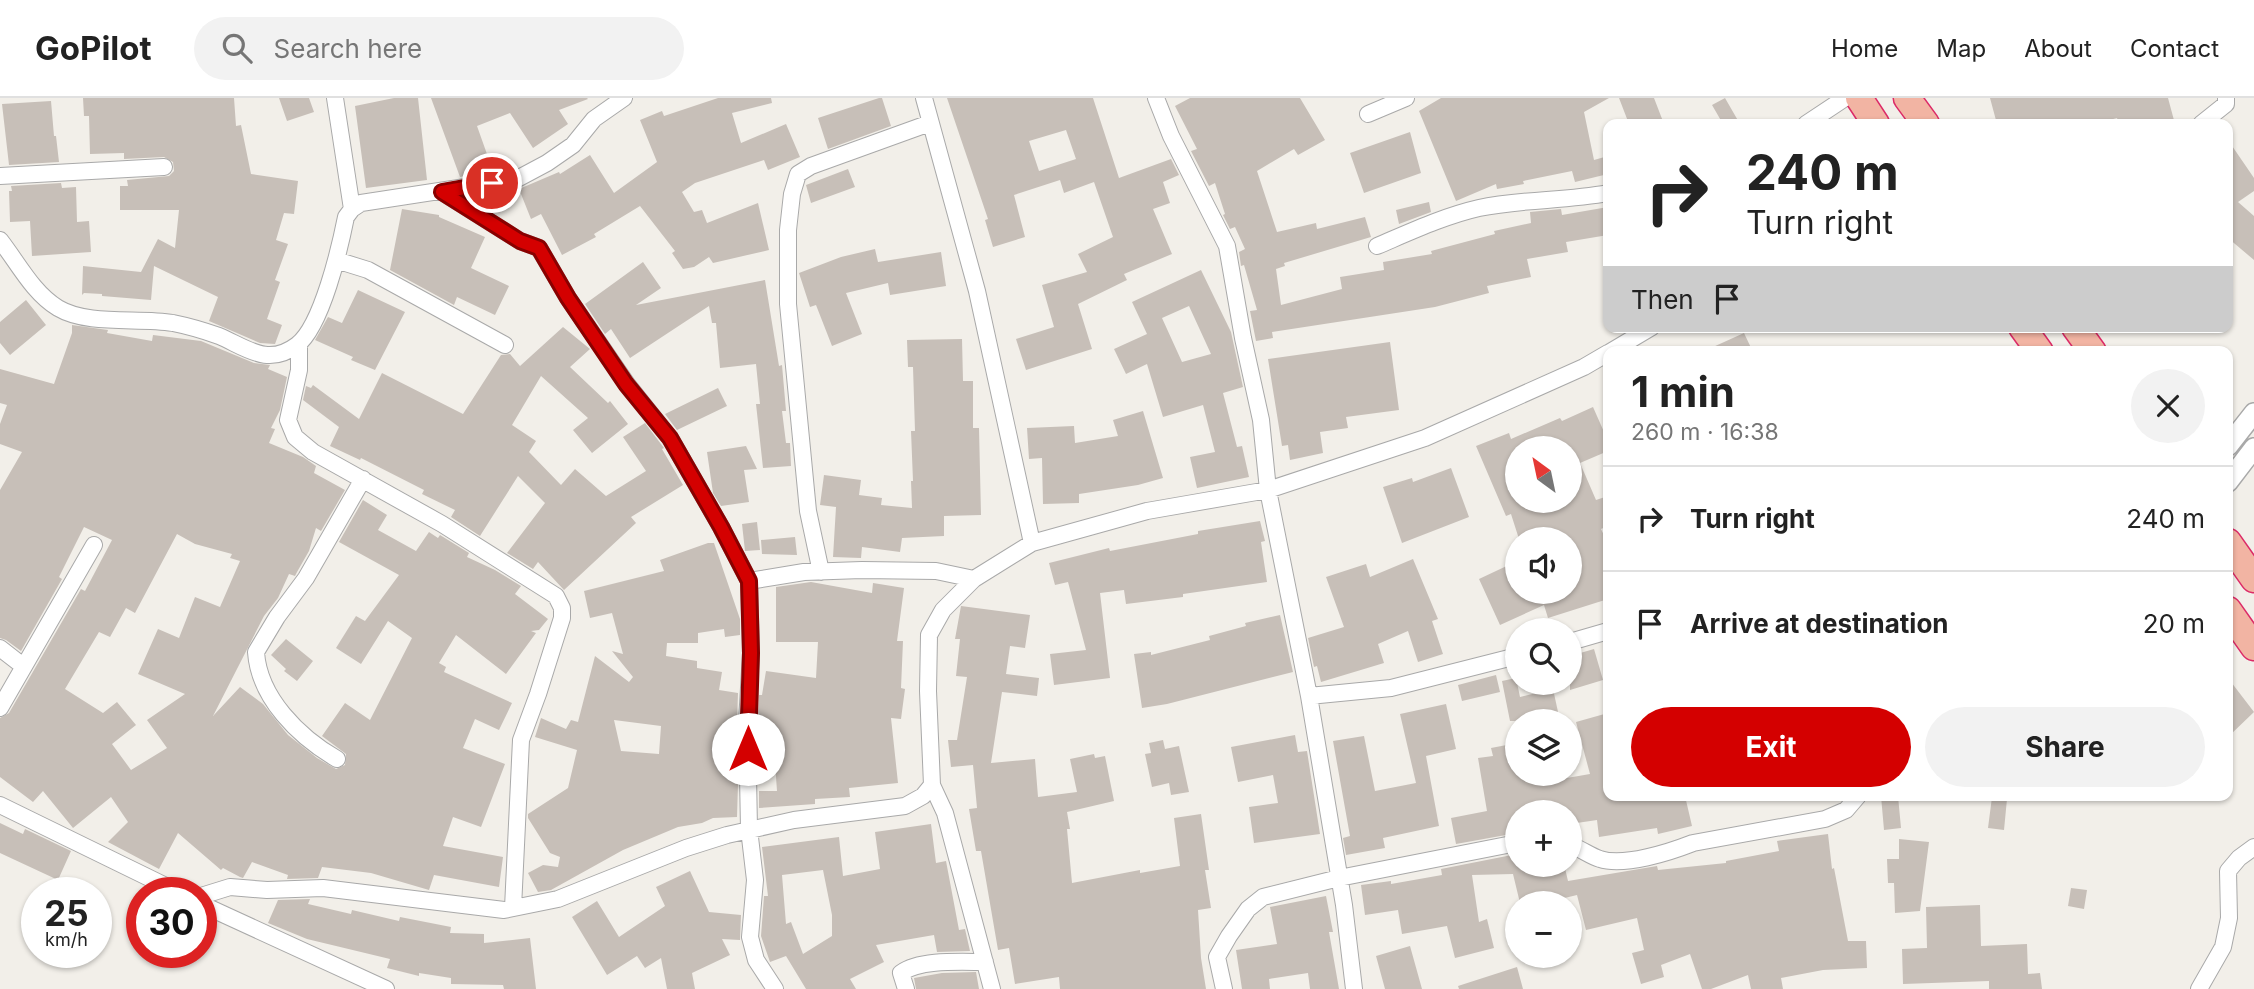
<!DOCTYPE html>
<html lang="en">
<head>
<meta charset="utf-8">
<style>
	:root { --surface:#fff; --page:#f2f2f2; --text:#222; --muted:#767676; --line:#e0e0e0; --accent:#d40000 }
	body { margin:0; font-family:Inter,sans-serif; background:var(--page); color:var(--text); height:100vh; display:flex; flex-direction:column; font-size:26px; white-space:nowrap }
	* { box-sizing:border-box; margin:0 }
	p { font-size:23px; color:var(--muted) }
	.icon { flex:none; width:38px; height:38px; fill:none; stroke:currentColor; stroke-width:2; stroke-linecap:round; stroke-linejoin:round }
	.map { position:relative; flex:1; overflow:hidden }
	.details { position:absolute; left:1603px; top:248px; width:630px; height:455px; display:flex; flex-direction:column; background:var(--surface); border-radius:14px; box-shadow:0 2px 5px #0004 }
	.details>* { flex:none }
	.hud { position:absolute; left:1603px; top:21px; width:630px; height:214px; border-radius:14px; box-shadow:0 2px 5px #0004; background:#fff; color:var(--text); overflow:hidden }
	.needle { width:46px; rotate:327deg }
	.buttons { position:absolute; left:1505px; top:338px; display:grid; gap:14px }
	.buttons a { display:grid; place-items:center; width:77px; height:77px; border-radius:50%; background:var(--surface); box-shadow:0 2px 5px #0004; font-size:35px }
	.speed { position:absolute; left:21px; top:779px; display:flex; gap:14px; font-size:35px; font-weight:700; text-align:center }
	.speed>* { display:grid; place-content:center; width:91px; height:91px; border-radius:50%; background:var(--surface); box-shadow:0 2px 5px #0004; line-height:1 }
	.speed small { font-size:18px; font-weight:400 }
	.speed .limit { border:10px solid #d22; background:#fff; color:#111 }
	.pin { position:absolute; display:grid; place-items:center; width:60px; height:60px; color:#fff; margin:-30px; border:4px solid #fff; border-radius:50%; box-shadow:0 2px 7px #0007 }
	.me { position:absolute; width:77px; margin:-38px; rotate:0deg; stroke-linejoin:round; filter:drop-shadow(0 0 5px #0008) }
	.turn { display:flex; align-items:center; gap:24px; height:147px; padding:0 28px; font-size:32px }
	.turn .icon { width:91px; height:91px; stroke-width:2.5 }
	.turn b { display:block; font-size:49px; line-height:60px }
	.then { display:flex; align-items:center; height:66px; padding:0 28px; background:#0003; gap:14px; font-size:26px }
	.round { display:grid; place-items:center; flex:none; width:74px; height:74px; border-radius:37px; background:var(--page) }
	.overview { display:flex; align-items:center; justify-content:space-between; height:119px; padding:0 28px }
	h1 { font-size:42px; font-weight:700; line-height:52px }
	.button { display:flex; gap:14px; margin-top:auto; padding:14px 28px }
	.button a { flex:1; height:80px; border-radius:42px; background:var(--accent); color:#fff; font-size:28px; font-weight:700; line-height:80px; text-align:center }
	.button a+a { background:var(--page); color:var(--text) }
	ul { padding:0; list-style:none }
	li { display:flex; align-items:center; gap:21px; height:105px; padding:0 28px; border-top:2px solid var(--line) }
	li div { flex:1 }
	li b { display:block; font-size:26px }
	li em { font-style:normal }
	header { display:flex; align-items:center; gap:42px; box-sizing:border-box; height:98px; padding:0 35px; background:var(--surface); border-bottom:2px solid var(--line) }
	header strong { font-size:33px }
	nav { display:flex; gap:38px; margin-inline-start:auto; font-size:24px }
	.search { width:490px; height:63px; background:var(--page); display:flex; align-items:center; gap:18px; box-sizing:border-box; padding:0 24px; border-radius:38px; color:var(--muted); font-size:26px }
	.map>svg:first-child { display:block }
	.building { fill:#c7bfb8; fill-rule:evenodd }
	.lines { fill:none; stroke-linecap:round; stroke-linejoin:round }
	.minor-casing { stroke:#a9a9a9; stroke-width:18 }
	.tertiary-casing { stroke:#a9a9a9; stroke-width:22 }
	.trunk-casing { stroke:#dc2a67; stroke-width:29 }
	.minor { stroke:#fff; stroke-width:16 }
	.tertiary { stroke:#fff; stroke-width:19 }
	.trunk { stroke:#f2b4a3; stroke-width:26 }
	.route-casing { stroke:#8a0000; stroke-width:18 }
	.route { stroke:#d40000; stroke-width:12 }
</style>
</head>
<body>
<header>
<strong>GoPilot</strong>
<div class="search"><svg class="icon" aria-label="search" viewBox="0 0 24 24"><circle cx="10" cy="10" r="6"/><path d="M15 15l6 6"/></svg>Search here</div>
<nav><a>Home</a><a>Map</a><a>About</a><a>Contact</a></nav>
</header>
<div class="map">
<svg width="2254" height="891" viewBox="0 0 2254 891">
	<rect width="100%" height="100%" fill="#f2efe9"/>
	<path class="building" d="M83 0H234L236 28 241 27 251 76 298 83 294 116 284 115 276 142 288 146 275 182 280 184 267 221 282 227 275 246 260 245 209 223 218 199 154 168 151 202 102 198V196L84 195 82 197 83 168 141 174 158 141 175 150 179 112H120V88H128L127 82 169 78 174 73 173 64 164 59 124 61V55L90 56 89 18H84Z
		M279 0H309L314 14 287 23Z
		M394 0H418L427 82 366 90 355 8Z
		M431 0H587L588 1 559 12 568 26 533 50 510 15 477 28 493 73 460 79Z
		M718 0H771L772 5 732 15 741 45 786 26 800 59 768 72 764 62 695 85 682 94 694 114 702 112 707 125 758 105 769 152 713 165 709 159 694 169 683 171 672 155 675 153 640 108 594 136 596 139 562 157 541 116 531 121 519 91 559 74 560 76 590 57 614 95 657 64 640 22 662 13 664 18Z
		M879 0H882L891 28 828 51 818 20Z
		M947 0H1093L1119 80 1171 61 1179 77 1163 84 1170 105 1153 111 1172 156 1124 176 1127 182 1078 206 1092 251 1026 272 1016 241 1054 229 1042 187 1087 174 1078 156 1113 139 1094 84 1064 95 1060 82 1014 97 1025 139 993 149 985 122 988 121ZM1066 32 1076 61 1039 73 1029 43Z
		M1190 0H1300L1325 42 1298 57 1294 51 1257 73 1277 134 1316 125 1317 131 1365 119 1371 139 1284 165 1285 168 1276 171 1281 207 1342 191 1340 179 1384 172 1383 164 1432 156 1431 153 1495 136 1494 133 1531 125 1530 114 1561 111 1562 117 1608 109V137L1566 144 1568 154 1527 161 1531 179 1487 188 1489 195 1435 209 1272 234 1273 240 1256 243 1250 213 1257 212 1244 167 1241 168 1239 154 1245 151 1235 129 1230 131 1223 117 1225 116 1215 85 1209 88 1191 53 1197 51 1175 8Z
		M1441 0H1609L1584 14 1594 62 1608 58V76L1575 84 1572 73 1523 83 1524 86 1497 91 1496 86 1456 103 1419 13Z
		M1619 0H1654L1664 26H1629Z
		M1725 0 1740 26H1723L1712 7Z
		M1990 0H2168L2175 26H2119L2117 20 2094 26H1997Z
		M51 3 54 38H56L59 64 9 67 2 6Z
		M1410 34 1421 75 1364 95 1350 55Z
		M2228 42 2254 80V93L2238 104 2254 118V162L2228 140Z
		M848 71 855 89 811 105 806 87Z
		M61 85 62 90 76 89 77 124 89 123 91 154 32 158 30 123 10 124 9 93H12L11 88Z
		M1429 104 1431 114 1399 126 1396 112Z
		M402 111 439 117V119L485 139 471 170 509 188 495 217 457 199 454 207 390 172Z
		M875 151 878 164 941 154 946 188 890 197 888 185 846 195 862 236 832 248 816 207 810 209 799 175 841 159Z
		M643 164 661 190 636 207 765 182 779 268 782 267 786 313H782L786 345H790L791 368 763 370 756 306H760L756 266 720 270 716 225H712L709 208 630 260 611 231 605 236 585 206Z
		M1201 172 1231 234 1243 289 1223 295 1237 349 1242 348 1249 379 1197 390 1190 359 1215 354 1203 307 1163 319 1147 266 1126 276 1114 251 1147 236 1132 204ZM1189 208 1211 256 1182 264 1162 220Z
		M358 192 405 214 375 272 351 262 353 259 315 242 328 219 342 225Z
		M26 202 46 227 10 257 0 245V224Z
		M72 227 108 232 107 235 152 243 153 237 201 243 254 265 270 267 268 271 287 279 280 312 271 330 275 331 269 345 303 359 316 368 314 375 345 392 321 433 316 430 309 453 297 474 295 478 289 476 278 500 264 518 213 618 240 589 263 606 288 637 317 660 336 671 345 667 346 656 322 638 345 605 370 622 412 540 388 523 361 566 336 550 356 518 365 523 399 477 339 444 363 402 387 417 378 432 416 453 429 434 438 440 440 437 469 455 467 459 495 472 521 488 515 496 548 521 539 532 531 533 536 535 506 576 456 537 439 565 446 569 444 574 512 605 499 632 475 621 463 650 505 666 481 729 453 719 443 748 503 759 499 789 434 777 429 792 371 775 322 769 318 780 287 781 288 777 252 764 243 780 240 779 223 770 221 772 178 735 159 771 108 744 128 724 111 699 73 730 43 693 33 704 0 679V620L9 615 81 491 85 493 112 442 84 429 59 479 62 481 21 553 6 542 0 540V392L22 354 0 346V326L7 307 0 305V271L54 286 72 235ZM177 436 195 446 232 456 230 460 240 463 220 509 195 499 179 540 158 531 138 576 185 596 147 622 167 650 131 672 112 646 136 627 117 604 103 615 65 591 99 534 110 539 126 510 135 515Z
		M563 229 590 251 570 269 608 305 610 303 628 326 592 355 573 332 588 320 541 278 512 327 536 343 529 354 561 387 575 371 606 398 646 373 623 339 645 325 664 350 662 351 683 387 631 419 636 425 564 492 538 464 533 471 507 455 545 405 518 378 480 438 451 419 455 412 422 396 424 392 361 360 360 362 330 348 339 329 303 302 306 288 311 290 313 287 359 321 382 275 463 316 501 257 510 256 520 268Z
		M1744 235 1753 254H1702Z
		M962 241 963 283H973V330H979L981 417 944 418V438L902 440 900 454 862 449 861 460 833 459 836 409 820 407 824 377 861 382 859 397 882 400 881 407 912 410 911 383H913L911 333H915L913 269H908L907 242Z
		M1390 244 1399 312 1346 319 1348 330 1320 334 1323 355 1290 362 1288 347 1282 348 1268 261Z
		M718 290 727 308 677 332 665 316Z
		M1593 309 1608 343V353L1580 365 1596 402 1608 398V428L1601 431 1608 446V501L1548 520 1544 507 1500 527 1479 481 1513 465 1517 473V494H1570V441H1519L1511 416 1506 418 1476 348 1509 335 1511 341 1560 320 1562 323ZM1517 350H1570V402H1517Z
		M1143 313 1163 380 1138 387 1079 396V405L1043 406 1042 360 1029 361 1027 330 1074 328 1075 345 1118 338 1113 322Z
		M746 348 757 371 744 372 749 404 721 408 713 395 707 354Z
		M1451 370 1469 419 1402 445 1383 389 1412 380 1413 384Z
		M1260 423 1265 443 1261 444 1267 484 1183 496V499L1126 506 1124 492 1100 495 1110 580 1054 587 1050 556 1086 552 1068 484 1055 487 1049 465 1109 450 1110 453 1198 436V433Z
		M757 424 760 452 745 453 742 426Z
		M795 439 797 457 762 456 761 442Z
		M708 445H714L740 521V537L725 539 724 531 698 535V545H667L666 558 697 563V570L722 574 719 592 738 595 735 686H738L737 719 713 720 702 725 678 729 623 752 551 792 538 794 528 775 543 767 558 769 560 759 550 755 528 720V716L568 690 577 652 535 639 541 620 566 631 571 622 578 624 595 558 629 584 633 579 612 553 623 556 612 515 590 520 584 493 664 473 660 462ZM614 622 661 628 659 656 621 653Z
		M1413 461 1438 521 1432 523 1443 556 1418 564 1408 533 1378 546 1384 565 1321 584 1317 568 1314 569 1308 540 1344 529 1326 479 1366 466 1370 479Z
		M811 484 872 495 873 485 904 490 897 543H903L901 590 905 591 901 621 891 620 898 685 849 690 850 699 815 701V706L759 710V693H777L773 636 758 637 759 597H762L766 573 816 580 818 544H776V489Z
		M961 508 1030 517 1025 550 1010 548 1006 576 1039 580 1037 598 1002 594 991 665 1035 661 1038 699 1077 694 1070 661 1094 656 1095 660 1105 658 1114 703 1067 714 1070 731H1067L1072 785 1140 772V775L1180 768 1174 720 1201 716 1209 772H1205L1211 810 1198 812 1201 860 1206 891H1060L1059 879 1015 886 1009 850 998 852 981 753H976L969 711 977 710 973 667 951 669 948 642H957L967 579 956 578 960 541H955Z
		M1280 517 1293 574 1167 606 1142 610 1134 556 1151 554V557L1210 542 1209 538 1246 528 1245 525Z
		M286 541 313 563 297 583 284 573 286 571 271 557Z
		M1594 551 1603 582 1570 592V558Z
		M1496 577 1500 594 1462 603 1458 587Z
		M1516 580 1520 599 1553 591 1560 623H1510L1502 583Z
		M2228 580 2254 614 2228 639Z
		M1446 606 1456 651 1426 658 1439 728 1383 740 1385 750 1346 757 1343 740 1350 738 1333 643 1364 638 1375 693 1416 685 1400 616Z
		M1608 615V698H1685L1692 728 1658 736 1657 730 1599 739 1597 722 1570 726V714H1517V735L1456 746 1451 720 1487 713 1478 660 1493 658 1491 650 1517 645V676H1536L1538 685 1590 676 1576 624Z
		M1295 637 1298 654 1307 653 1320 736 1254 745 1249 709 1278 705 1273 677 1238 684 1231 649Z
		M1163 642 1165 651 1179 648 1189 694 1171 697 1169 685 1152 689 1145 656 1151 655 1149 645Z
		M1881 698H1898L1901 730 1884 732Z
		M1992 699 2007 701 2004 732 1988 730Z
		M0 725 23 736 25 731 71 753 58 782 0 755Z
		M931 726 936 765 946 763 959 832 965 831 970 853 937 854 934 837 876 847 884 864 850 881 856 891H806L786 858 770 864 761 838 764 798H768L762 749 839 739 843 778 880 771 875 734ZM823 772 832 817V838L803 856 791 824 786 826 782 777Z
		M1828 736 1832 771 1834 770 1848 843H1866L1867 870 1823 872 1781 880 1783 891H1751L1748 877 1711 891H1702L1690 856 1661 867 1664 879 1641 886 1632 855 1644 852 1637 820 1586 832 1577 797 1544 805H1520L1513 776 1472 777 1479 824 1487 821 1494 850 1455 860 1447 828 1402 836 1398 812 1365 817 1361 787 1391 783V786L1442 777 1441 771 1517 756V766H1564L1568 783 1657 768 1658 772 1726 765V763L1779 753 1777 743Z
		M1899 741 1929 744 1920 813 1895 815 1894 785H1888L1887 761H1899Z
		M690 773 709 814 741 817 740 842 722 841 730 857 692 875 695 891H667L661 860 645 870 637 858 607 877 572 819 597 803 619 839 665 808 656 789Z
		M2071 790 2087 792 2084 811 2068 808Z
		M1326 798 1333 834H1329L1339 891H1310L1308 875 1269 881 1270 891H1242L1236 852 1277 846 1270 809Z
		M310 801 308 806 351 816 352 812 399 823 400 819 451 829 450 835 484 836V845L530 840 536 891H504L503 887 451 886V880L419 875V878L387 870 390 861 307 841 268 825 278 802Z
		M1980 807 1981 848 2027 846 2028 876 2040 875 2042 891H1989V883L1903 886 1902 851 1927 850 1926 809Z
		M1410 848 1422 891H1385L1376 858Z
		M1517 869 1523 891H1459L1458 888Z
		M976 874 979 891H916L914 880 942 875Z"/>
	<g class="lines">
		<g class="minor-casing">
			<path id="minor" d="M335 0 352 111
				M924 0 977 193 1032 445
				M1156 0 1171 38 1227 148 1243 240 1261 322 1268 392 1309 598 1344 807 1354 891
				M1368 16 1406 0
				M1806 26 1845 0
				M2201 26 2226 6V0
				M0 78 164 69
				M442 94 520 143 539 150 568 200 627 286 670 340 721 429 749 483 751 555 747 624 749 731 755 782 750 839 756 862 775 891
				M0 142C18 165 33 195 58 210 88 228 139 219 173 225 188 228 205 233 219 238 247 250 268 269 297 247 322 228 340 149 346 119L352 111 361 105 517 81 547 65 573 47 594 21 624 0
				M1377 148C1410 134 1444 118 1479 110 1522 101 1566 103 1608 95
				M336 162 368 172 505 247
				M299 246V272L288 322 295 339 313 354 442 426 556 498 562 510V520L538 596 521 642 513 810
				M1610 254 1652 229
				M821 474 808 413 788 206V132L792 96 798 76 811 68 930 25
				M749 483 804 474 862 472 936 473 974 481
				M1570 544 1608 533
				M0 550 23 568
				M1309 598 1391 590 1517 558
				M0 610 94 447
				M337 661C299 639 259 600 256 554L277 519 306 480 363 381
				M932 687 945 715 992 891
				M0 707 178 794
				M1570 747C1580 750 1590 758 1600 761 1624 769 1670 754 1693 745L1825 721 1846 712 1858 698
				M201 798 230 789 267 792 323 790 504 812 558 801 686 750 727 737 794 722 905 708 923 698 932 687 928 593 929 537 943 512 974 481 1032 445 1147 413 1268 392 1425 340 1584 269 1608 255
				M201 806 386 891
				M906 891 901 875C920 861 962 864 985 864
				M1224 891 1217 859 1229 838 1248 811 1263 799 1339 780 1517 745
				M2199 891 2223 849 2229 820 2228 773 2239 760 2254 749"/>
		</g>
		<g class="tertiary-casing">
			<path id="tertiary" d="M2228 348 2254 315
				M2228 384 2254 350"/>
		</g>
		<g class="trunk-casing">
			<path id="trunk" d="M1859 0 1876 26
				M1907 0 1926 26
				M2022 229 2040 254
				M2075 229 2093 254
				M2228 444 2254 481
				M2228 512 2254 549"/>
		</g>
		<use href="#minor" class="minor"/>
		<use href="#tertiary" class="tertiary"/>
		<use href="#trunk" class="trunk"/>
	</g>
	<g class="lines">
		<g class="route-casing">
			<path id="route" d="M492 85 442 94 520 143 539 150 568 200 626 286 670 340 721 429 749 483 751 555 748 651"/>
		</g>
		<use href="#route" class="route"/>
	</g>
</svg>
<div class="buttons">
<a><svg class="needle" viewBox="-14 -14 28 28"><path d="M0-13l5 13h-10z" fill="#e53935"/><path d="M0 13l5-13h-10z" fill="#767676"/></svg></a>
<a><svg class="icon" aria-label="sound" viewBox="0 0 24 24"><path d="M4 9h4l5-4v14l-5-4H4zM17 9q2 3 0 6"/></svg></a>
<a><svg class="icon" aria-label="search" viewBox="0 0 24 24"><circle cx="10" cy="10" r="6"/><path d="M15 15l6 6"/></svg></a>
<a><svg class="icon" aria-label="layers" viewBox="0 0 24 24"><path d="M12 4l9 5-9 5-9-5zM3 14l9 5 9-5"/></svg></a>
<a>+</a>
<a>−</a>
</div>
<div class="speed"><div>25<small>km/h</small></div><div class="limit">30</div></div>
<div class="pin" style="left:492px;top:85px;background:#d93025"><svg class="icon" aria-label="arrive" viewBox="0 0 24 24"><path d="M6 21V4h12l-3 4 3 4H6"/></svg></div>
<svg class="me" style="left:748px;top:651px" viewBox="-20 -20 40 40"><circle r="19" fill="#fff"/><path d="M0-13L10 11 0 6-10 11z" fill="#d40000"/></svg>
<div class="hud">
<div class="turn"><svg class="icon" aria-label="right" viewBox="0 0 24 24"><path d="M7 20v-9h11M14 6l5 5-5 5"/></svg><div><b>240 m</b>Turn right</div></div>
<div class="then">Then<svg class="icon" aria-label="arrive" viewBox="0 0 24 24"><path d="M6 21V4h12l-3 4 3 4H6"/></svg></div>
</div>
<section class="details">
<div class="overview"><div><h1>1 min</h1><p>260 m · 16:38</p></div><a class="round"><svg class="icon" aria-label="close" viewBox="0 0 24 24"><path d="M6 6l12 12M18 6L6 18"/></svg></a></div>
<ul>
<li><svg class="icon" aria-label="right" viewBox="0 0 24 24"><path d="M7 20v-9h11M14 6l5 5-5 5"/></svg><div><b>Turn right</b></div><em>240 m</em></li>
<li><svg class="icon" aria-label="arrive" viewBox="0 0 24 24"><path d="M6 21V4h12l-3 4 3 4H6"/></svg><div><b>Arrive at destination</b></div><em>20 m</em></li>
</ul>
<div class="button"><a>Exit</a><a>Share</a></div>
</section>
</div>
</body>
</html>
